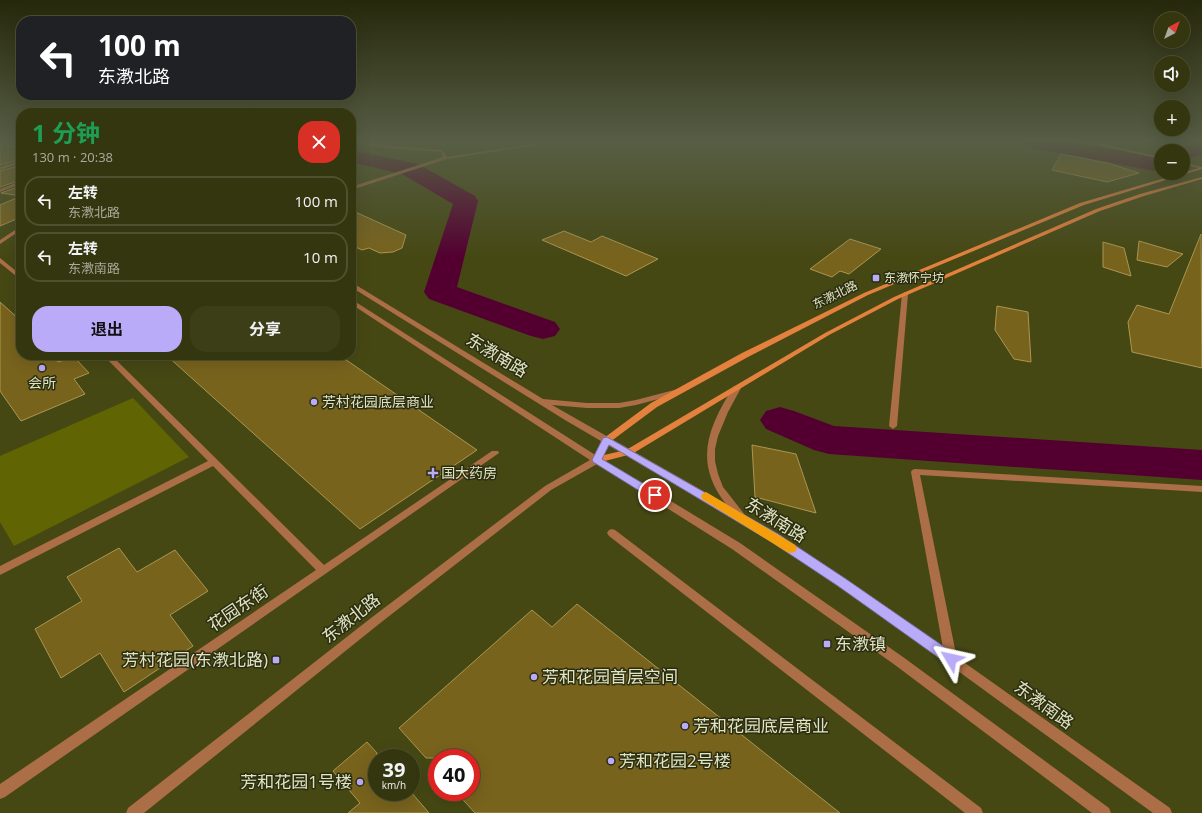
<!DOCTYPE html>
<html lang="zh">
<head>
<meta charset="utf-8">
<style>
	:root { --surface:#34360f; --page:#3c3e18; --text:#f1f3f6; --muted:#a9ab9e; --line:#4e502f; --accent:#b9abf7 }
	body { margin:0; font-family:"Open Sans","Noto Sans SC",sans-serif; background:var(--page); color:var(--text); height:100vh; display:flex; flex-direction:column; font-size:15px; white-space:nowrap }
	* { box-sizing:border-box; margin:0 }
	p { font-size:13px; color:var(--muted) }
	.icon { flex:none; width:22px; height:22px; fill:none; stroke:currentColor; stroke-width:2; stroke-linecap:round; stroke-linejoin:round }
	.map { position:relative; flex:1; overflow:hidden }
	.panel { position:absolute; left:16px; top:108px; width:340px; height:252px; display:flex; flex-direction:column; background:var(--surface); border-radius:16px; box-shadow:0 4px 16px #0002,0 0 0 1px var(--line) }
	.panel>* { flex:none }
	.banner { position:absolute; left:16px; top:16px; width:340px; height:84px; border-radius:16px; box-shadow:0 4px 16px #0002,0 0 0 1px var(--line); background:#202124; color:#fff; overflow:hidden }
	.needle { width:26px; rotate:41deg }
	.fabs { position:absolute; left:1154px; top:12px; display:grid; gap:8px }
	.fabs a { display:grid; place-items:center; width:36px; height:36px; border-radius:50%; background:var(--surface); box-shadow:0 4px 16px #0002,0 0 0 1px var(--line); font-size:20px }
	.speed { position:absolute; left:368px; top:749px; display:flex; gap:8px; font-size:20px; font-weight:700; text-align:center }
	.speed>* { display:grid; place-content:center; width:52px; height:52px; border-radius:50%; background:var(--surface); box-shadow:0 4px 16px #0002,0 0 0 1px var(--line); line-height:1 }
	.speed small { font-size:10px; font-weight:400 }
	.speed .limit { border:6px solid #d22; background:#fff; color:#111 }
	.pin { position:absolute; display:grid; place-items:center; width:34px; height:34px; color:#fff; margin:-17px; border:2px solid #fff; border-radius:50%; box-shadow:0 1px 4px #0007 }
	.me { position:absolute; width:44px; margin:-22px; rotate:306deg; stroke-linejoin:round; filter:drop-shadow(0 0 3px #0008) }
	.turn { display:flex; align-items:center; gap:14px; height:84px; padding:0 16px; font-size:18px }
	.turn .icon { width:52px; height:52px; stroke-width:2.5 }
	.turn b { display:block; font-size:28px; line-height:34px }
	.round { display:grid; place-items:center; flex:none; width:42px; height:42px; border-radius:16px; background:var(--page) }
	.summary { display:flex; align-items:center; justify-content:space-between; height:68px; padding:0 16px }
	h1 { font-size:24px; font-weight:700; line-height:30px; color:#1e9e55 }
	.primary-button { display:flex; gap:8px; margin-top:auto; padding:8px 16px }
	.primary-button a { flex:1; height:46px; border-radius:16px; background:var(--accent); color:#111; font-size:16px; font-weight:700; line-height:46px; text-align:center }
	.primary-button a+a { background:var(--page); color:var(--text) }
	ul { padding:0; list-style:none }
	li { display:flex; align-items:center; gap:12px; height:50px; margin:0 8px 6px; padding:0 8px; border:2px solid var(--line); border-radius:16px }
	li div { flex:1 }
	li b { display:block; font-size:15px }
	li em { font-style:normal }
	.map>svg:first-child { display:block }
	.green { fill:#616403 }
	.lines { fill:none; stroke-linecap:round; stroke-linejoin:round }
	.river { fill:#530031; fill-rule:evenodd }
	.building { fill:#78631d; stroke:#ab9652 }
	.service { fill:#ac6e46; fill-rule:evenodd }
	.minor { fill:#ac6e46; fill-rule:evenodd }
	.tertiary { fill:#ac6e46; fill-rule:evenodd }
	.secondary { fill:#e4813e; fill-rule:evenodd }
	.route { fill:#b9abf7; stroke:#786fa1 }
	.slow { fill:#f59e0b }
	.poi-dot { fill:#b9abf7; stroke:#2b2d11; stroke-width:1.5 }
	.labels { text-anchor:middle; stroke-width:3; stroke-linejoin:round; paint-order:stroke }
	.far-poi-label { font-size:12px; fill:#e1e4c2; stroke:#2b2d11; text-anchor:start }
	.far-street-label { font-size:12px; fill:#e1e4c2; stroke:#2b2d11 }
	.poi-label { font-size:14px; fill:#e1e4c2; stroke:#2b2d11; text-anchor:start }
	.near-street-label { font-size:17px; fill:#e1e4c2; stroke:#2b2d11 }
	.near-poi-label { font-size:17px; fill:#e1e4c2; stroke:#2b2d11; text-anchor:start }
</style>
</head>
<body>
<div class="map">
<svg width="1202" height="813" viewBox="0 0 1202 813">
	<rect width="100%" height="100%" fill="#464814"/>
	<path class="green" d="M133 398 189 457 14 546 0 522V456Z"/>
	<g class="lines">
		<path class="river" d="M1022 142H1069L1154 157 1161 155V169L1155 171 1032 148 1025 146Z
			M1202 142V155L1183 160V151H1174Z
			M351 150 418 164 475 196 478 201 457 287 555 322 560 329 555 336 543 339 531 336 429 299 424 292 453 204 402 174 351 162Z
			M780 407 794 411 834 426 1202 450V480L829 454 814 450 766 429 760 420 766 411Z"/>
	</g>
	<path class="building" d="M0 145 21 147V159L0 165Z
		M1061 154 1107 163 1139 173 1107 182 1052 170Z
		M21 165V180L0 187V171Z
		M21 186V196L1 193Z
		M21 196V217L0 226V205Z
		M351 210 406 235 402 248 393 252 380 253 369 248 362 250 351 245Z
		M564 231 591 242 602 236 658 259 626 276 542 240Z
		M1201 234 1202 368 1132 352 1128 322 1137 305 1169 314Z
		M850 239 881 249 849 274 840 271 832 277 810 269Z
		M1139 241 1183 254 1167 267 1137 260Z
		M1103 242 1124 248 1131 276 1103 267Z
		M0 302 21 321V355H51L58 362 74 357 89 373 74 379 85 394 21 421 0 391Z
		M997 306 1028 312 1031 362 1014 359 995 330Z
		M166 355H339L477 450 360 529Z
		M752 445 796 454 816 513 755 497Z
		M119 548 137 572 175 550 208 591 170 615 193 646 124 692 100 653 61 678 35 629 82 601 67 577Z
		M577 604 840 813H475L456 792H471V758H426L399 728 532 610 552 627Z
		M367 742 377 753V792H411L429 813H348L360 803 333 771Z"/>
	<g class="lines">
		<path class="service" d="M21 160V163L0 170V167Z
			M21 181V184L0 192V189Z
			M21 226V230L0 244V240Z
			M0 258 21 275V280L0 263Z
			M103 355H111L324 565 492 451H498L499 453 5 797 0 799V784L316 570 213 466 0 575V566L208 461Z
			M612 529 615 530 981 808 983 813H965L609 536 607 533 609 530Z"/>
		<path class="minor" d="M351 142 442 150 447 157 545 142H557L447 159 351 190V187L443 157 441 152 383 148Z
			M1085 142H1094L1161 157V159Z
			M1183 162 1202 167V169L1183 164Z
			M905 292 908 294 897 426 893 429 889 426 902 294Z
			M915 469 1202 486V492L920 475 957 659 955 663 951 664 947 663 945 659 911 472 912 470Z"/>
		<path class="tertiary" d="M351 282 543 399 587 403H619L636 400 678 389H681L682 391 681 393 636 405 619 408H587L552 405 726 504C693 462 708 427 734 386H740L741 388 728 412 718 436 715 449V461L718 474 723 487 745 515 778 534 907 622 1170 808 1172 813H1153L899 628 770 540 565 420 351 287Z
			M351 299 600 458 740 543 903 657 1109 808 1111 813H1092L895 665 732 549 597 464 551 490 379 624 144 813H126L128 808 371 618 545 486 590 460 351 304Z"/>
		<path class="secondary" d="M1202 167V169L1084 205 868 295 748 357 657 407 610 442 604 455 626 450 825 333 894 297 1096 209 1140 194 1202 177V179L1144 196 1100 211 898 299 829 335 632 454 597 463 594 462 593 460 604 438 651 403 742 353 864 293 1080 203Z"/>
	</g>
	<linearGradient id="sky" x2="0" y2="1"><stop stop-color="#26280b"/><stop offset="0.55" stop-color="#575e45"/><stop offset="1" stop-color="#575e45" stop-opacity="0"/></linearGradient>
	<rect width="1202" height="256" fill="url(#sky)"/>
	<path class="route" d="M607 437 778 534 846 579 956 655 958 659 956 663 951 665 946 663 838 586 770 541 609 445 602 459 659 493 660 495 659 498H651L593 462 592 460 603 438Z"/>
	<path class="slow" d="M706 492 795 545 797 548 795 552 791 553 787 552 702 499 701 496 702 494Z"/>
	<g class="poi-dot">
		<rect x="872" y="274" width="8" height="8" rx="2"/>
		<circle cx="42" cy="368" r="4"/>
		<circle cx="314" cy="402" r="4"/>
		<path d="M431 467h4v4h4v4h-4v4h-4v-4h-4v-4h4z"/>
		<rect x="823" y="640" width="8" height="8" rx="2"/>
		<rect x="272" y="656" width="8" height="8" rx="2"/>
		<circle cx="534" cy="677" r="4"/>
		<circle cx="685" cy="726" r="4"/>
		<circle cx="611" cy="761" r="4"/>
		<circle cx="360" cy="782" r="4"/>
	</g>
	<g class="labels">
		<g class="far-poi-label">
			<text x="884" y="282">东漖怀宁坊</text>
		</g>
		<g class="far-street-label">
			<text transform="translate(835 295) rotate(-26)" y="4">东漖北路</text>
		</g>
		<g class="poi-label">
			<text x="42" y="388" text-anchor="middle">会所</text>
			<text x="322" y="407">芳村花园底层商业</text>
			<text x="441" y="478">国大药房</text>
		</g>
		<g class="near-street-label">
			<text transform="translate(497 355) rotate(31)" y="6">东漖南路</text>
			<text transform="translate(776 520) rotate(32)" y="6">东漖南路</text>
			<text transform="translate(238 608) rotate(-34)" y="6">花园东街</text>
			<text transform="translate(351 618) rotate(-38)" y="6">东漖北路</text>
			<text transform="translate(1044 705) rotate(36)" y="6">东漖南路</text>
		</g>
		<g class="near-poi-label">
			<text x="835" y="650">东漖镇</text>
			<text x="268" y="666" text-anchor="end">芳村花园(东漖北路)</text>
			<text x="542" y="683">芳和花园首层空间</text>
			<text x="693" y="732">芳和花园底层商业</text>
			<text x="619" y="767">芳和花园2号楼</text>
			<text x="352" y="788" text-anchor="end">芳和花园1号楼</text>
		</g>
	</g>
</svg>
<div class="fabs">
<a><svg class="needle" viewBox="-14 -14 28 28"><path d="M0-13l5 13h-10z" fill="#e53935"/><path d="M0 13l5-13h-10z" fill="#a9ab9e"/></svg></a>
<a><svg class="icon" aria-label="sound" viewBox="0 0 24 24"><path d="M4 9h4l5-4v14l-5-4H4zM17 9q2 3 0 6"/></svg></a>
<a>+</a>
<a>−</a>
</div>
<div class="speed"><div>39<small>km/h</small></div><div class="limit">40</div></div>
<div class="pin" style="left:655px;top:495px;background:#d93025"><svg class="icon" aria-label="arrive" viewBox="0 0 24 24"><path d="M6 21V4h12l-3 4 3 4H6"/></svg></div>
<svg class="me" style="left:951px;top:659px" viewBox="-20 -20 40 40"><path d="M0-17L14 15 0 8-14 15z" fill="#b9abf7" stroke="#fff" stroke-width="4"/></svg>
<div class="banner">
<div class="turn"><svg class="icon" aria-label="left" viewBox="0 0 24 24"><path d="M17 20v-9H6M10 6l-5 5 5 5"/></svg><div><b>100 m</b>东漖北路</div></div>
</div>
<section class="panel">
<div class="summary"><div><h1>1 分钟</h1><p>130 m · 20:38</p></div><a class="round" style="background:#d93025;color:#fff"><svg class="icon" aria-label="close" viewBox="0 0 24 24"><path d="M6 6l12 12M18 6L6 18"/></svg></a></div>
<ul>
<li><svg class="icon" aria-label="left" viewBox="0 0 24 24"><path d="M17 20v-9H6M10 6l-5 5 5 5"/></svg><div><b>左转</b><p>东漖北路</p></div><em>100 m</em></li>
<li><svg class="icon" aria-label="left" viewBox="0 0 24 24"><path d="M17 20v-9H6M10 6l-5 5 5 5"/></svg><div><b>左转</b><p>东漖南路</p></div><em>10 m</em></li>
</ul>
<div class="primary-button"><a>退出</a><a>分享</a></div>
</section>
</div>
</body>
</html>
